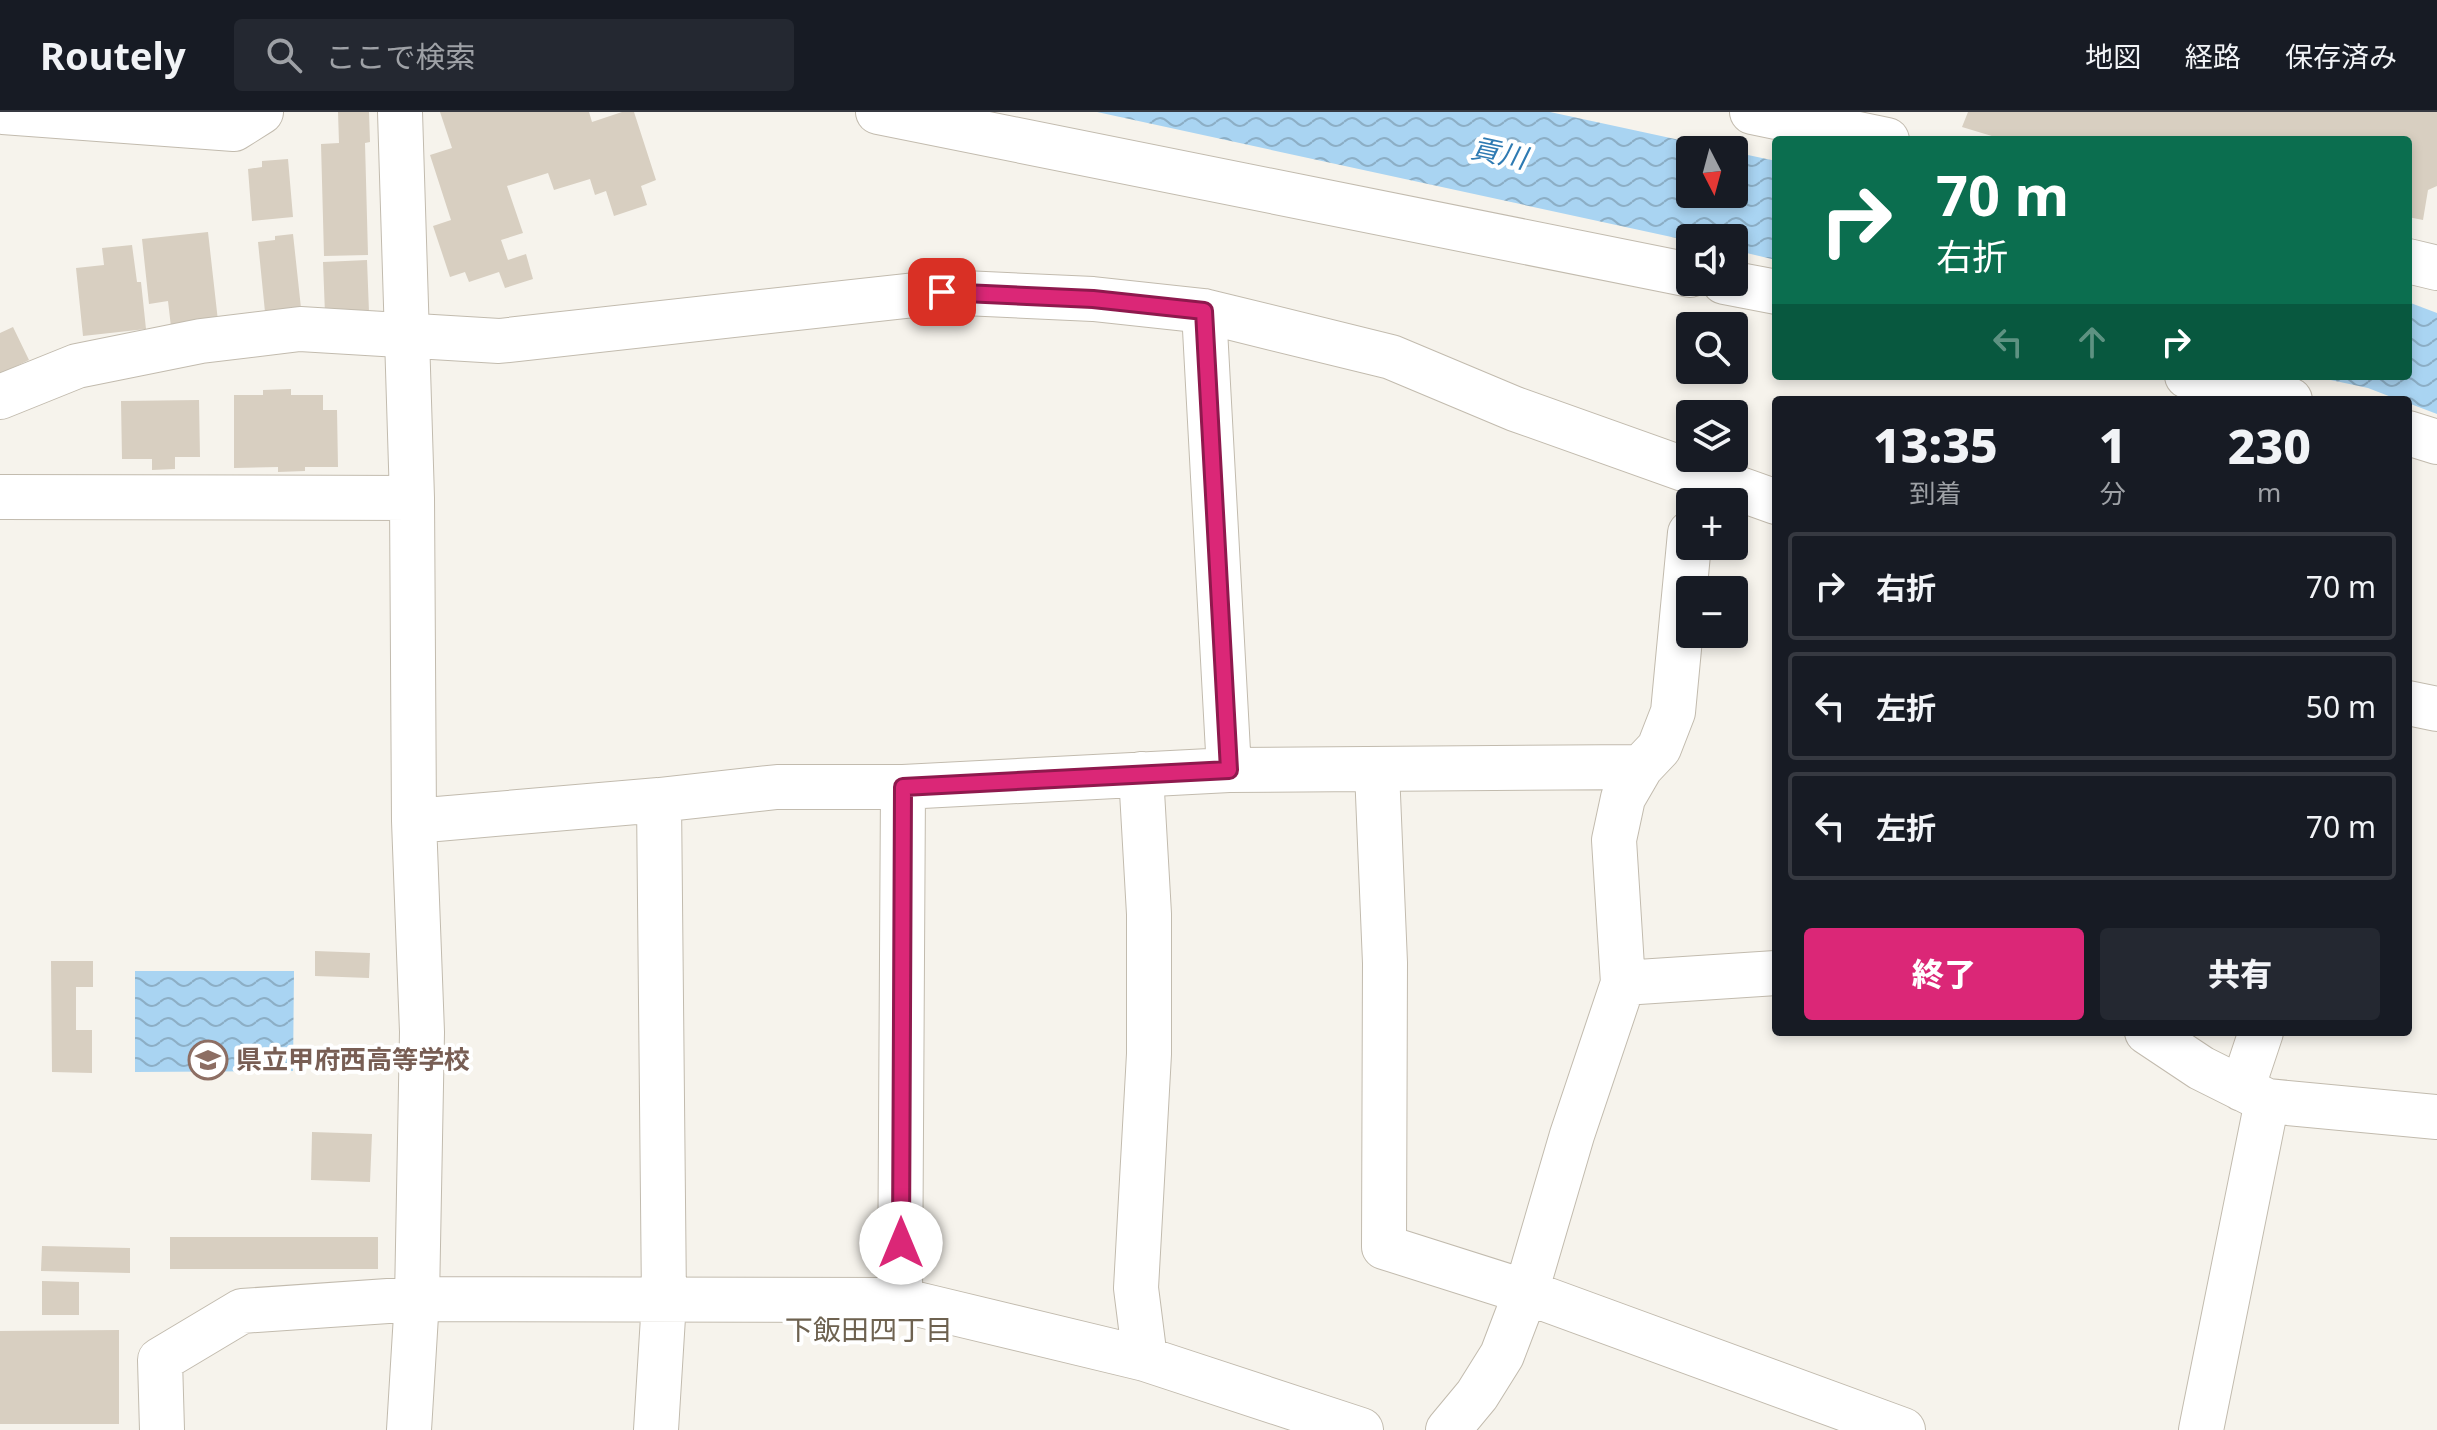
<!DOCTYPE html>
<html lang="ja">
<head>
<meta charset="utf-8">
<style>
	:root { --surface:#171b24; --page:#242831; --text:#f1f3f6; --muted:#9ea1a6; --line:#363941; --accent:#db2777 }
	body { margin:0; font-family:"Noto Sans","Noto Sans JP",sans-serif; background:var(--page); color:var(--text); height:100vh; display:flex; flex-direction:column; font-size:30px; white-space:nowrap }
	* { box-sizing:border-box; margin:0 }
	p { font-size:26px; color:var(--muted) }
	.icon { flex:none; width:44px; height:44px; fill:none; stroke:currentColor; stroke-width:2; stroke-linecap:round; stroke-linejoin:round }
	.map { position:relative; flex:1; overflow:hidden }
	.sheet { position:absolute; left:1772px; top:284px; width:640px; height:640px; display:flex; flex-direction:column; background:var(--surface); border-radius:8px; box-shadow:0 4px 12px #0003 }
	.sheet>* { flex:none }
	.banner { position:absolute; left:1772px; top:24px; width:640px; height:244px; border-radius:8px; box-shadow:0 4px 12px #0003; background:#0b6e4f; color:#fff; overflow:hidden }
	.needle { width:52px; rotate:174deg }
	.tools { position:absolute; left:1676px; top:24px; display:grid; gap:16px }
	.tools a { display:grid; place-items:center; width:72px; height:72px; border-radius:8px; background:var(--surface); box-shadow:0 4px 12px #0003; font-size:40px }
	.pin { position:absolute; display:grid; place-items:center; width:68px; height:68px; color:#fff; margin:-34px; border-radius:16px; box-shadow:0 4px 12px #0006 }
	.me { position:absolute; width:88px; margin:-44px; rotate:0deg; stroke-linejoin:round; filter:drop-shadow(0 0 6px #0008) }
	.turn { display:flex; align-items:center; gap:28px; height:168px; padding:0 32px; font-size:36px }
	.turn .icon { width:104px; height:104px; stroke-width:2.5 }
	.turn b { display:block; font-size:56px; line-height:68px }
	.lanes { display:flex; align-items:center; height:76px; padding:0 32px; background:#0003; justify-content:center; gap:40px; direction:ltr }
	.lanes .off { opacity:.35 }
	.eta { display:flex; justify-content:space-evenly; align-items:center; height:136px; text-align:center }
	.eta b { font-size:48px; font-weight:800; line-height:56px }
	.primary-button { display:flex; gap:16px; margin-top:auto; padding:16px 32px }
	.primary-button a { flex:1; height:92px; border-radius:8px; background:var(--accent); color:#fff; font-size:32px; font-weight:800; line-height:92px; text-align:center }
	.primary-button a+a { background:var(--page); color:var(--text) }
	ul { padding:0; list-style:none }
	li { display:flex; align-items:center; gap:24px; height:108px; margin:0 16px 12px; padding:0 16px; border:4px solid var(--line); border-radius:8px }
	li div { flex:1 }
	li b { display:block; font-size:30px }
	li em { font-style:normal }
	header { display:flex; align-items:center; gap:48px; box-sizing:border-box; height:112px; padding:0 40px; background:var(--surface); border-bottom:2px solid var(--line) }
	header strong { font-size:38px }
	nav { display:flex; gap:44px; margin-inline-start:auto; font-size:28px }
	.search { width:560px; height:72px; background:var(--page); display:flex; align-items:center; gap:20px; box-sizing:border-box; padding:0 28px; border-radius:8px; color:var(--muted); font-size:30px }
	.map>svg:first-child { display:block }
	.water { fill:url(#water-waves) }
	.building { fill:#d8cfc1 }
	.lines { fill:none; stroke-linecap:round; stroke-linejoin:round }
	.minor-casing { stroke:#c2bbae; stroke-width:46 }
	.minor { stroke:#fff; stroke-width:44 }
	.route-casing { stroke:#8e194d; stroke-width:20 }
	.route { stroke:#db2777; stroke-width:14 }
	.labels { text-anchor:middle; stroke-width:8; stroke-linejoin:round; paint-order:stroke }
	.education-label { font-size:26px; font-weight:bold; fill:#785e54; stroke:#fff; text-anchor:start }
	.water-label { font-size:28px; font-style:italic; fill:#2e7ab2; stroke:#fff }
	.neighbourhood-label { font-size:28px; fill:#6e6250; stroke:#fff }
</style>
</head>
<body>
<header>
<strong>Routely</strong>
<div class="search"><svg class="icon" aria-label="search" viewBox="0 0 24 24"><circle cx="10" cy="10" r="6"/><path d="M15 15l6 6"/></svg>ここで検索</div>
<nav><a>地図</a><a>経路</a><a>保存済み</a></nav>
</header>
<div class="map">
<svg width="2437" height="1318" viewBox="0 0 2437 1318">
	<defs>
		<pattern id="water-waves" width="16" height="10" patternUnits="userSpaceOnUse" patternTransform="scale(2)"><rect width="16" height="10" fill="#a9d4f2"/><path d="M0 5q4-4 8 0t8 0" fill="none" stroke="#8caec5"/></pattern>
	</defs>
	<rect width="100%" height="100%" fill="#f6f3ec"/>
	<path class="water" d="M1097 0H1550L1726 38H1690V82H1734V40L1776 49V148L1734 138V126H1690V129Z
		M2408 190 2437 201V302L2408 291V288H2399L2368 276 2312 264H2408Z
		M135 859H294L293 959 135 960Z"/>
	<path class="building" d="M338 0H369L370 30 365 31 368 143 324 144 321 32 339 31Z
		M440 0H589L592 10 622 0H634L656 68 641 74 647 93 614 104 606 79 595 83 590 67 554 78 548 61 507 74 523 121 501 128 508 148 526 142 533 167 505 176 499 160 469 170 465 160 450 165 433 114 451 108 430 43 452 36Z
		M1968 0H2437V74L2428 78 2423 108 2408 105V28H2005L1962 15Z
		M288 47 293 105 252 109 248 57 262 55V49Z
		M208 120 218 209 171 215 168 189 149 192 142 127Z
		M293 122 301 196 265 200 258 130 275 128V124Z
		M132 133 137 170H141L146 217 83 224 76 156 104 153 102 136Z
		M367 148 369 200 325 202 323 150Z
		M13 215 29 248 0 262V221Z
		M291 277V283H323V298H337L338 355H305V359L278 360V355L234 356V283H263V278Z
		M199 288 200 345H175V357L152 358V347H122L121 289Z
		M315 839 370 841 369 866 315 864Z
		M51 849H93V875H76V918H92V961L52 960Z
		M312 1020 372 1022 370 1070 311 1068Z
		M170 1125H378V1157H170Z
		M42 1134 130 1136V1161L41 1159Z
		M42 1169 79 1170V1203H42Z
		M119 1218V1312H0V1219Z"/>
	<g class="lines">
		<g class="minor-casing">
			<path id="minor" d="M3 0 234 17 261 0
				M400 0 412 386 414 709 422 920 417 1187 409 1318
				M878 0 1690 163
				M1752 0 1887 28
				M2408 149 2437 156
				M1724 170 1776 180
				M1204 199 1229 658
				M2187 264 2290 288
				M0 285 77 254 201 229 300 217 499 229 942 180 1093 187 1204 199 1391 245 1515 297 1776 390
				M2408 321 2437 330
				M0 385 412 386
				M2408 591 2437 597
				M1377 659 1385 851 1384 1135 1526 1180 1903 1318
				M1141 662 1149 802V942L1136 1176 1145 1247
				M414 709 659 688 777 675H903L1229 658 1641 655
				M1623 871 1776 861
				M2147 920 2201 956 2267 989 2437 1005
				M2242 977 2261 920
				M900 1188 903 675
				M162 1318 160 1248 242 1199 417 1187 900 1188 1145 1247 1361 1318
				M656 1318 664 1189 659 688
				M1448 1318 1477 1283 1502 1243 1526 1180 1572 1023 1623 871 1614 728 1623 686 1641 655 1659 636 1673 600 1690 421
				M2201 1318 2267 989"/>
		</g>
		<use href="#minor" class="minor"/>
	</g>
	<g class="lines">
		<g class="route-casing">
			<path id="route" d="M901 1131 903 675 1229 658 1204 199 1093 187 942 180"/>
		</g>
		<use href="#route" class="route"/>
	</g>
	<defs>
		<g id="school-ring" transform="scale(2)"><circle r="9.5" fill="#fff" stroke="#8d6e63" stroke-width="1.5"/><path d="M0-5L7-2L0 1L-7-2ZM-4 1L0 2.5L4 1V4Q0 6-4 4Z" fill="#8d6e63"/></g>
	</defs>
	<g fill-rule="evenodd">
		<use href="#school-ring" x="208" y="948"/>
	</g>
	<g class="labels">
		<g class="education-label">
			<text x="236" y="957">県立甲府西高等学校</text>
		</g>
		<g class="water-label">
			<text transform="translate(1499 41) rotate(12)" y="10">貢川</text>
		</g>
		<g class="neighbourhood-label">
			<text x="869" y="1228">下飯田四丁目</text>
		</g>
	</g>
</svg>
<div class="tools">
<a><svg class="needle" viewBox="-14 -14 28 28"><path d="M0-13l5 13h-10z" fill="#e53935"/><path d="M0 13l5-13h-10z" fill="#9ea1a6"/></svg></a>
<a><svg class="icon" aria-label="sound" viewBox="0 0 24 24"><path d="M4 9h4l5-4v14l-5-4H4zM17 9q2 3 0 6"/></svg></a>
<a><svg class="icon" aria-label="search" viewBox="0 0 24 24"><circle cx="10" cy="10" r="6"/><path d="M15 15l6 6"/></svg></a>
<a><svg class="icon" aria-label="layers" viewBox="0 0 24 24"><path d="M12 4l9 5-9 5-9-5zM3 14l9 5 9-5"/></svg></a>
<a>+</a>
<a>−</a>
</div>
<div class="pin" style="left:942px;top:180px;background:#d93025"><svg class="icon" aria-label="arrive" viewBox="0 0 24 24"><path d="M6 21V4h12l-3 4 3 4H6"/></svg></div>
<svg class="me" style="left:901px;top:1131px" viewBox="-20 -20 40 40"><circle r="19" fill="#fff"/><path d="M0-13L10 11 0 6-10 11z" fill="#db2777"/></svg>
<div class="banner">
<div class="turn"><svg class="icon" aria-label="right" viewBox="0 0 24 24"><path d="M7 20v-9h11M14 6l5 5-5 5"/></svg><div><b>70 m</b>右折</div></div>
<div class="lanes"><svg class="icon off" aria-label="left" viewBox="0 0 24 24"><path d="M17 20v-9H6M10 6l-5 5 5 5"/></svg><svg class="icon off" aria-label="ahead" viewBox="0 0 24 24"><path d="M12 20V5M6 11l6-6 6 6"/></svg><svg class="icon" aria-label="right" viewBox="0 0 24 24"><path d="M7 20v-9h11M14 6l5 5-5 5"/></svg></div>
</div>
<section class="sheet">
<div class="eta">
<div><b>13:35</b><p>到着</p></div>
<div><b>1</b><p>分</p></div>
<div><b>230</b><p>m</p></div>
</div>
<ul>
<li><svg class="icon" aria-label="right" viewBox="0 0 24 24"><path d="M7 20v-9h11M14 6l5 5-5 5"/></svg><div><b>右折</b></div><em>70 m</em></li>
<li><svg class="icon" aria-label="left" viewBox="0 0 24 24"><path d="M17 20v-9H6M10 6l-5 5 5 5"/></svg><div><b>左折</b></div><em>50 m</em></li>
<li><svg class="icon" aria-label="left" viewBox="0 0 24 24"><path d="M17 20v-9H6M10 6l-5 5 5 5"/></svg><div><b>左折</b></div><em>70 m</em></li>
</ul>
<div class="primary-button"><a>終了</a><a>共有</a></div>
</section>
</div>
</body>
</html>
